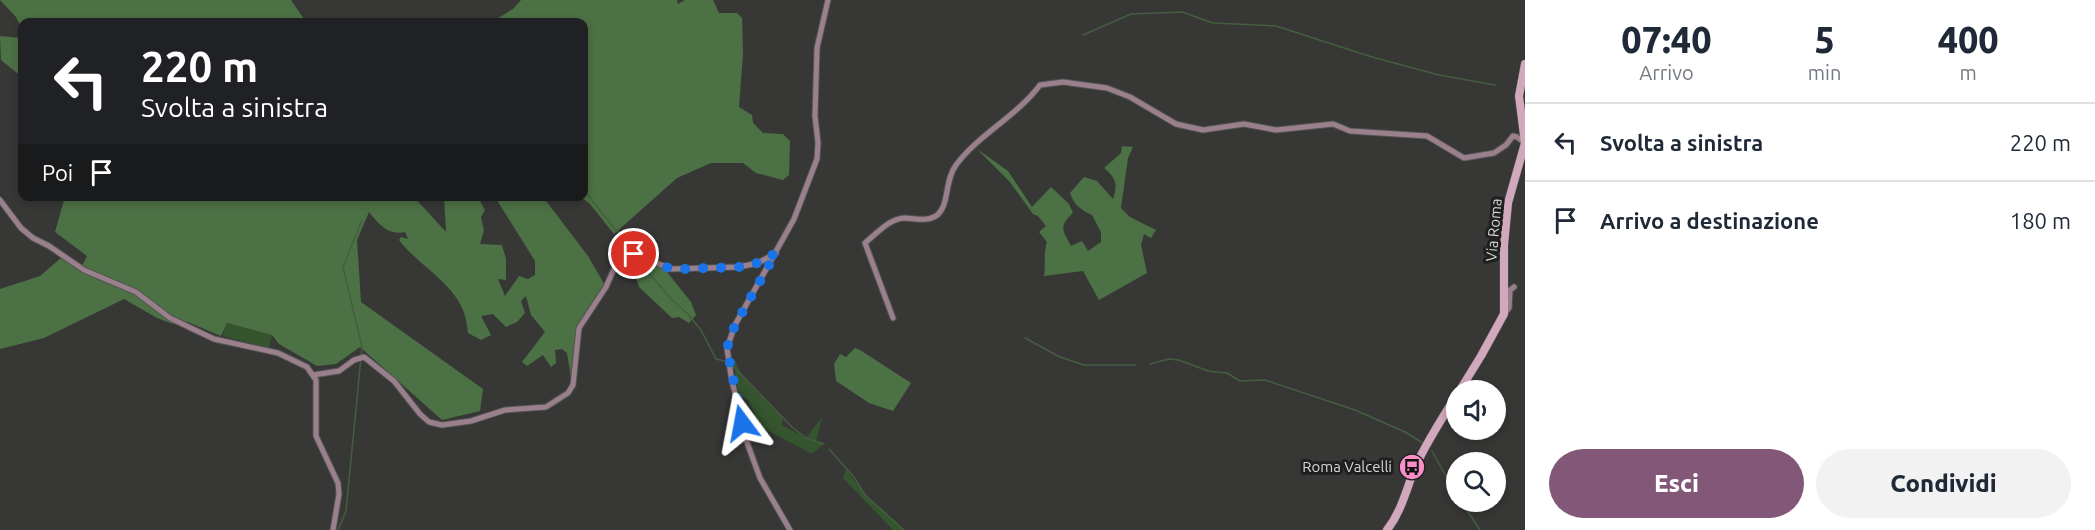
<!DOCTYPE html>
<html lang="it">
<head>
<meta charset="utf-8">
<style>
	:root { --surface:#fff; --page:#f2f2f3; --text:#1f2937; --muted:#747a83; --line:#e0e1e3; --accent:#825778 }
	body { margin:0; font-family:Ubuntu,sans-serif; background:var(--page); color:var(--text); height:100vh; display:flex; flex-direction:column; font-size:22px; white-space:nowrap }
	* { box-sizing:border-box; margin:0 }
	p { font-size:20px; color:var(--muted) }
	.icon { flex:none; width:33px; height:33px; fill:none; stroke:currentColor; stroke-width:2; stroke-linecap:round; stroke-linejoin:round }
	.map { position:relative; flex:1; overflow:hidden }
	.side { display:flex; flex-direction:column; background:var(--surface); width:570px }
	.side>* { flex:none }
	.hud { position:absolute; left:18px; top:18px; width:570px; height:183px; border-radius:12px; box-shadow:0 3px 9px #0003; background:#202124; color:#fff; overflow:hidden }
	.tools { position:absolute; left:1446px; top:380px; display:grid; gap:12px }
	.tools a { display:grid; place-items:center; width:60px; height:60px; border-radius:50%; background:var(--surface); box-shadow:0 3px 9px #0003; font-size:30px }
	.pin { position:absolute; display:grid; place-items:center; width:51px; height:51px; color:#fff; margin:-26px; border:3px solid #fff; border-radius:50%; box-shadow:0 2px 6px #0007 }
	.me { position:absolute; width:66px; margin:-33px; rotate:347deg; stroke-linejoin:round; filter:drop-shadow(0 0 4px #0008) }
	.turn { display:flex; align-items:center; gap:21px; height:126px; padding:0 24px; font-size:27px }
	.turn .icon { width:78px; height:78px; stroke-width:2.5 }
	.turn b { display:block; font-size:42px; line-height:51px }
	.then { display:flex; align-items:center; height:57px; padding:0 24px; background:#0003; gap:12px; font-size:22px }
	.eta { display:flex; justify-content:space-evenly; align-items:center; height:102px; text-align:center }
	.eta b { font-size:36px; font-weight:800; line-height:42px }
	.action { display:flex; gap:12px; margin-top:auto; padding:12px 24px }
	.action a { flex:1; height:69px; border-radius:36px; background:var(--accent); color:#fff; font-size:24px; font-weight:800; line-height:69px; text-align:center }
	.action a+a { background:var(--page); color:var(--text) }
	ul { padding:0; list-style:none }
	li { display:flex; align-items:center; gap:18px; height:78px; padding:0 24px; border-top:2px solid var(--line) }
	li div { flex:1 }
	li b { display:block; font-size:22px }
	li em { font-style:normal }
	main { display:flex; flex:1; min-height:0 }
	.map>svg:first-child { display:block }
	.green { fill:#35552e }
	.forest { fill:#4c7144 }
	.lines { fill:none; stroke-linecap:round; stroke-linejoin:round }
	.stream { stroke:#455e40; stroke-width:1.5 }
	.minor-casing { stroke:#535453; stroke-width:7 }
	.secondary-casing { stroke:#535453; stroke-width:9 }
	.minor { stroke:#9a808c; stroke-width:5 }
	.secondary { stroke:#d2a8bc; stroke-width:8 }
	.route { stroke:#1a73e8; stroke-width:10; stroke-dasharray:0 18 }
	.labels { text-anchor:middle; stroke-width:6; stroke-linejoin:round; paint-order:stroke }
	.street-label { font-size:15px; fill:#d5d6d5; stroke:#1e1f1e }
	.poi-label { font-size:15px; fill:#d5d6d5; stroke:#1e1f1e; text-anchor:end }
</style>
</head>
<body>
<main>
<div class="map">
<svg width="1525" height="530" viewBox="0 0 1525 530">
	<rect width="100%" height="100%" fill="#373836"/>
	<path class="green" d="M226 323 272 335 269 348 223 336Z
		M735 360C741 380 768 403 783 418L782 425 806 438 822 417 816 441 824 444 812 454 759 426 753 419 755 414 748 400 739 395 734 364Z
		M846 469 865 495 904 530H893L843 478Z"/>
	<path class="forest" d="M0 0H291L306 22H22V29L16 17Z
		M521 0H677L678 4 685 0H713L719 13H737L742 18 743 53 739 107 752 115 753 123 763 133 783 134 790 141 789 175 783 180 756 173 743 163H711L677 178 614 234 590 204 581 197 584 196V22H492L513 9Z
		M0 36 22 38V77L1 60Z
		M1122 146 1133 147 1128 158 1121 208 1130 217 1156 230 1151 238 1144 234 1141 245 1147 273 1099 300 1083 271 1044 276C1046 263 1043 255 1047 242L1039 232 1046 226 1038 216 1033 214 1010 182 977 149 1008 171 1032 207 1051 187 1069 204 1073 213C1058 227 1063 230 1071 246L1082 241 1088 251 1101 242V232L1092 215C1081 210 1074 205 1070 193L1084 177 1097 181 1113 199C1118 184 1116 178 1104 168L1121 153Z
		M63 197H414L446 232 444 197H478L485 210 481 217 484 230 480 244 502 245 506 259V280L498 279 505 296 519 276 528 279 535 275V261L495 197H543L588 256 606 287 579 328 575 374 571 378 567 353 562 349 555 350 556 363 551 367 543 355 527 366 522 362 545 332 531 315 526 296 521 301 525 313 517 322 506 327 493 314 481 316 491 335 481 340 468 333C467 325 466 317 463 310 451 281 417 264 399 240L401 237 408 239 405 232C388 236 379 224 369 212L357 240 361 302 483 389 480 411 442 420 360 347 336 364 317 366 279 344 272 335 227 323 221 336 188 322 173 324 157 318 124 299 44 338 0 349V289L40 276 62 257 80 270 87 256 55 232 64 200Z
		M639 256 663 267 691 302 696 315 689 323 679 317 672 318 639 287 633 270V263Z
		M855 348 860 350 911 383 893 411 869 403 836 381 834 364 840 354 846 357Z"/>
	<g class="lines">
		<path class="stream" d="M1083 35 1131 14 1182 12 1213 23 1276 26 1372 57 1439 75 1495 85
			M584 190 613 227 626 239 630 250
			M635 257 672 300 688 314 701 330 716 359 724 361
			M1025 338 1060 357 1084 365H1136
			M731 364 792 427 806 438 824 444
			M1150 364 1169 359 1179 360 1208 371 1227 373 1240 381 1265 380 1355 410 1405 432 1423 443
			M829 449 854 477 865 495 904 530
			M1432 451 1456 494
			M1461 501 1480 530
			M338 530 346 511 362 347 343 267 362 220"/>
		<g class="minor-casing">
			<path id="minor" d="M0 200 21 228 33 238 49 246 84 270 136 292 170 318 214 339 278 353 307 367 316 380V436L338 483 339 494 333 530
				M1504 314 1509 308 1510 290 1514 287
				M893 318 865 243C876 234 889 219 904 218 915 218 926 222 936 216 950 206 944 181 956 165 979 134 1016 117 1040 85L1063 82 1107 88 1130 97 1176 124 1203 130 1244 124 1276 130 1333 124 1350 131 1427 136 1464 158 1494 153 1506 145 1513 136 1517 137 1525 143
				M313 375 339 371 354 360 364 357 394 381 420 414 429 422 442 425 471 421 505 410 546 407 568 393 573 385 579 328 606 287 621 253 628 251 671 269 739 267 758 263 776 253
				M790 530 760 478 745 437 731 376 727 348 735 325 794 219 817 159 818 143 815 116 817 48 828 0"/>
		</g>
		<g class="secondary-casing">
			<path id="secondary" d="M1460 390 1481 356 1504 314V245L1508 203 1525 143 1519 96 1525 64
				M1387 530C1401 512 1406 491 1414 470 1425 444 1442 419 1456 396"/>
		</g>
		<use href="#minor" class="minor"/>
		<use href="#secondary" class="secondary"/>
	</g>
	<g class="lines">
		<path class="route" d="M634 254 663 267 684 269 739 267 758 263 776 253 735 325 727 348 742 423"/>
	</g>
	<defs>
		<g id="bus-disc" transform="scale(1.35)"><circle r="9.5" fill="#fa8fc8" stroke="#1e1f1e"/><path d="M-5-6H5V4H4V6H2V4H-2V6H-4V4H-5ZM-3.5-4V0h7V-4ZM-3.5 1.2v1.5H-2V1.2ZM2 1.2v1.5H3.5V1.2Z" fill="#111"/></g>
	</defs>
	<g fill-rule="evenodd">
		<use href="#bus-disc" x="1412" y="467"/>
	</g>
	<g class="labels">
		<g class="street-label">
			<text transform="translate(1494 230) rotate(-85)" y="5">Via Roma</text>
		</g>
		<g class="poi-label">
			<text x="1392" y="472">Roma Valcelli</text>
		</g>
	</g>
</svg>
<div class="tools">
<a><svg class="icon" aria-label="sound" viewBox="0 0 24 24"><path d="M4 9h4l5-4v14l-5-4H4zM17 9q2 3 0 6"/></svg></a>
<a><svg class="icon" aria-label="search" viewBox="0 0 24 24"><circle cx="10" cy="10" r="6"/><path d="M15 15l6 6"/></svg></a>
</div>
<div class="pin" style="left:634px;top:254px;background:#d93025"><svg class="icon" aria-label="arrive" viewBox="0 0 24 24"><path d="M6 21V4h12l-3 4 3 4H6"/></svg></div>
<svg class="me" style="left:742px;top:423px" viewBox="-20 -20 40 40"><path d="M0-17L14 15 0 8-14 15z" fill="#1a73e8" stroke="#fff" stroke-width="4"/></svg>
<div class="hud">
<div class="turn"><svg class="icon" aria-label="left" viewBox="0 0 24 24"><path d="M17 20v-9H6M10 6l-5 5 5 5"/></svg><div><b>220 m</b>Svolta a sinistra</div></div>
<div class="then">Poi<svg class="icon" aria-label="arrive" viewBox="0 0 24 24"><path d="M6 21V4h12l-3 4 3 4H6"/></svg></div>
</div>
</div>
<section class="side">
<div class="eta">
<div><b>07:40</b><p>Arrivo</p></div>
<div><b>5</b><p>min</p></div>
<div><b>400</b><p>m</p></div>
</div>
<ul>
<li><svg class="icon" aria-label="left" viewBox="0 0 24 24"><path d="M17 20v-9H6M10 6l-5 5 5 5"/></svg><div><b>Svolta a sinistra</b></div><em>220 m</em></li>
<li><svg class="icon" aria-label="arrive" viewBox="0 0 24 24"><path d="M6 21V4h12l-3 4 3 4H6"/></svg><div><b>Arrivo a destinazione</b></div><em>180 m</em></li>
</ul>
<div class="action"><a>Esci</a><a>Condividi</a></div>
</section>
</main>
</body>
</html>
